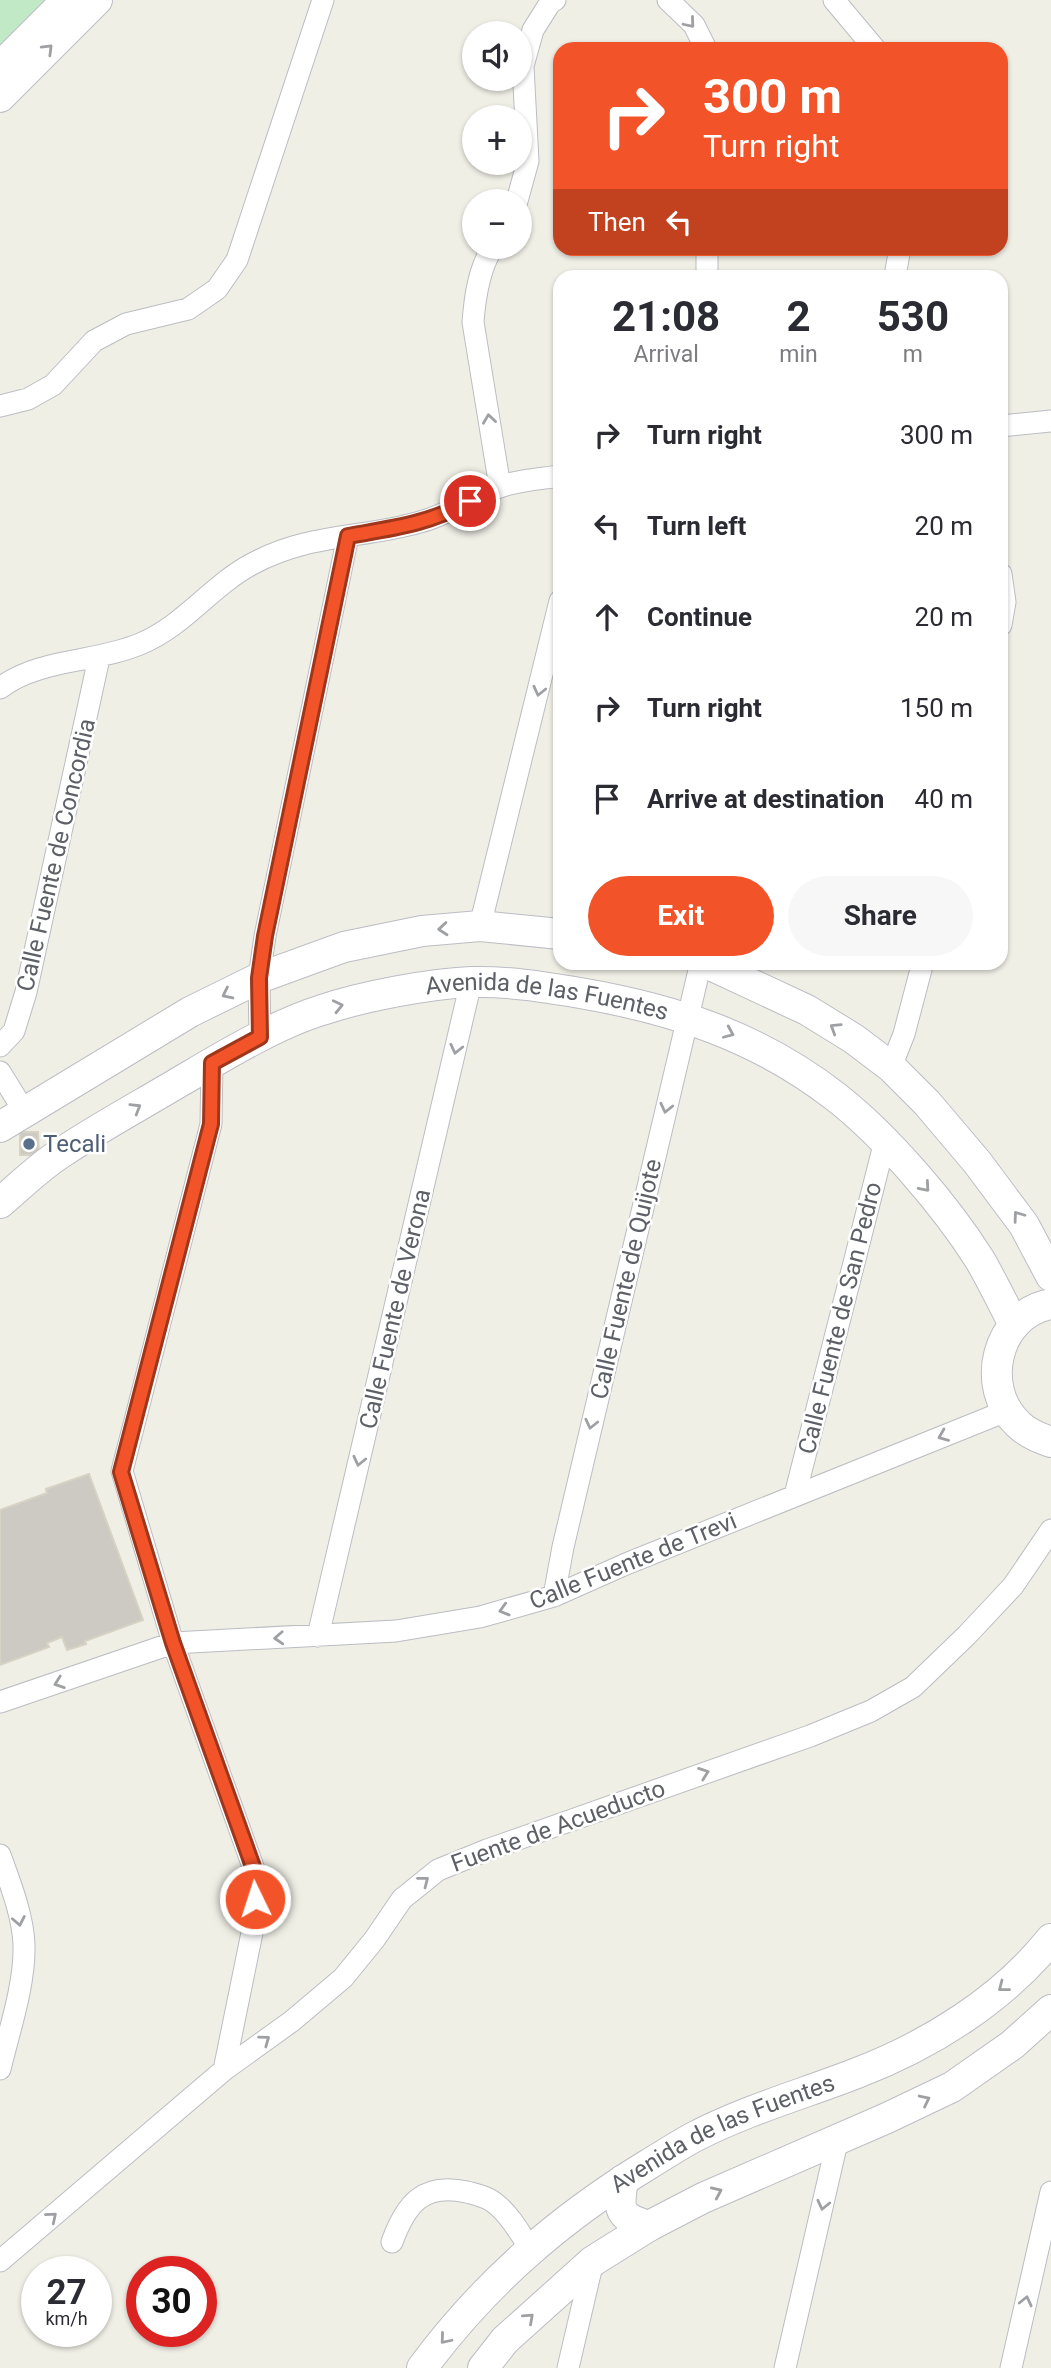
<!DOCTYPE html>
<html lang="en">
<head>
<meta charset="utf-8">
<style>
	:root { --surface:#fff; --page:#f7f7f7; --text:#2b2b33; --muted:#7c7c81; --accent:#f35329 }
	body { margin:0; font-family:Roboto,sans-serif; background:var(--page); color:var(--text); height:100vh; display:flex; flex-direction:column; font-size:26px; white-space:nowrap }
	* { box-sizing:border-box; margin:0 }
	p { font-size:23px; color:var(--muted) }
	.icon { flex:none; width:38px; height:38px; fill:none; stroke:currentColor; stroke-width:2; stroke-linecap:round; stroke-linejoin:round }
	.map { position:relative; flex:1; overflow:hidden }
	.sheet { position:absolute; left:553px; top:270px; width:455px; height:700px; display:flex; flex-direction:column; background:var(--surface); border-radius:21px; box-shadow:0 2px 5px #0004 }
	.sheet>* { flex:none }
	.hud { position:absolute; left:553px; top:42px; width:455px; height:214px; border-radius:21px; box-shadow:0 2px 5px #0004; background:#f35329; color:#fff; overflow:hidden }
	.tools { position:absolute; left:462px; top:21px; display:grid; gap:14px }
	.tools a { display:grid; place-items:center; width:70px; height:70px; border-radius:50%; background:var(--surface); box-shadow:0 2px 5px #0004; font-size:35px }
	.speed { position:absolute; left:21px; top:2256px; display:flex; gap:14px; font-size:35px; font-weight:700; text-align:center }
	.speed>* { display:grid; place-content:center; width:91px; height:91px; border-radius:50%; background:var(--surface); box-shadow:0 2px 5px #0004; line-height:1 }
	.speed small { font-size:18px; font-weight:400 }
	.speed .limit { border:10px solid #d22; background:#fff; color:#111 }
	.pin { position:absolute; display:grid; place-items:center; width:60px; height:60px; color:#fff; margin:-30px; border:4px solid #fff; border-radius:50%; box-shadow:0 2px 7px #0007 }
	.me { position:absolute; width:77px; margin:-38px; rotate:356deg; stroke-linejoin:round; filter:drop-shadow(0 0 5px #0008) }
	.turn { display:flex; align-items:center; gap:24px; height:147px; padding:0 35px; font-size:32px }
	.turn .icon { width:91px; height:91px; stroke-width:2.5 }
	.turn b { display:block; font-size:49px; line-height:60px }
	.then { display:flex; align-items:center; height:66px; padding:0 35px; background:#0003; gap:14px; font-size:26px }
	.eta { display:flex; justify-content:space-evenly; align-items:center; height:119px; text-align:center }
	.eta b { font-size:42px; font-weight:700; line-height:49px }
	.cta { display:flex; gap:14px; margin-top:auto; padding:14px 35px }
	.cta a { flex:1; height:80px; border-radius:42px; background:var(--accent); color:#fff; font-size:28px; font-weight:700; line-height:80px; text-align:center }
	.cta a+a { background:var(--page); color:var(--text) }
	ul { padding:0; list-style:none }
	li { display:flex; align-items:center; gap:21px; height:91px; padding:0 35px }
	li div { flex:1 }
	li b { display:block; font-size:26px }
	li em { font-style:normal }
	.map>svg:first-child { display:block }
	.green { fill:#c1e9c6 }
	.building { fill:#cccac2; stroke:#d6d2c4; stroke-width:2 }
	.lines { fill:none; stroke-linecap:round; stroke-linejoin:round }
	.street-casing { stroke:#babdc2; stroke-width:23 }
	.secondary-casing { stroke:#bbbdc4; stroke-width:32 }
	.street { stroke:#fff; stroke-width:21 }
	.secondary { stroke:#fff; stroke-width:30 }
	.oneway { stroke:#9ea0a4 }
	.route-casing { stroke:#9e361b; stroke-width:18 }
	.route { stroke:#f35329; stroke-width:12 }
	.service-dot { fill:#5c6f8a; stroke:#fff; stroke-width:2.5 }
	.labels { text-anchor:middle; stroke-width:5; stroke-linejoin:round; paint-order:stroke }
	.street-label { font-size:24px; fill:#5d6067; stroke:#fff }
	.service-label { font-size:24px; fill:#4e5e75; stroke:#fff; text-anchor:start }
</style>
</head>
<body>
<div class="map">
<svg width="1051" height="2368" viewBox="0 0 1051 2368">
	<rect width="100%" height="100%" fill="#f0efe6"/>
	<path class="green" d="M0 0H55L0 55Z"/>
	<path class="building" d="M20 1132H38L39 1155H20Z
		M89 1474 143 1620 85 1641 86 1644 67 1650 62 1637 47 1643 49 1647 0 1665V1510L47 1493 46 1489Z"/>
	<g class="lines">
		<g class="street-casing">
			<path id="street" d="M668 0 694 25 706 49
				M834 0 875 49
				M517 201 528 161 523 66 533 30 550 3 555 0
				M493 247C479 268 475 296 473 322L500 487
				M707 248V276
				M895 276 900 248
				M0 406 28 399 53 385 94 341 126 324 188 309 217 289 237 260 323 0
				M1001 426 1051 421
				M1001 574 1005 602 1001 625
				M0 688C40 658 95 663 140 644 184 626 211 586 252 564 309 533 361 539 420 522 448 515 471 498 497 488 516 480 540 479 560 476
				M480 926 560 601
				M260 1037 259 978 265 936 348 536
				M0 1046 14 1031 26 992 99 658
				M212 1063 211 1124 122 1471 173 1643 256 1875 254 1923 224 2070
				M891 1067 904 1034 923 962
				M0 1072 24 1111
				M795 1495 885 1141
				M554 1596 563 1547 701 962
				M318 1636 471 982
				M0 1702 173 1643 396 1631 480 1617 554 1596 626 1564 1006 1411
				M0 1855C10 1883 23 1915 24 1945 25 1985 9 2031 0 2069
				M392 2242C406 2204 423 2182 467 2192 478 2195 489 2197 497 2205 511 2216 520 2234 530 2248
				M0 2261 224 2070 292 2021 343 1978 374 1940 402 1899 438 1870 487 1850 810 1736 871 1711 913 1687 967 1635 1013 1586 1051 1530
				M568 2368 593 2261
				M785 2368 838 2138
				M1011 2368 1051 2192"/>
		</g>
		<g class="secondary-casing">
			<g id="secondary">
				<path d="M0 67 67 0"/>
				<path d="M0 97 97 0"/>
				<path d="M704 962 807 1010 854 1039 891 1067 927 1103 977 1162 1024 1225 1051 1276"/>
				<path d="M0 1127 190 1012 259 978 344 947 422 931 480 926 560 934"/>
				<path id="s1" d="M0 1203C20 1186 39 1167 61 1153 100 1127 141 1105 181 1081 222 1057 276 1024 322 1010 364 996 428 984 471 982 507 981 544 987 580 993 674 1009 759 1037 836 1097 886 1136 946 1206 980 1260 992 1281 1003 1303 1014 1325"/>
				<path d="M1051 1304C996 1314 979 1387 1018 1424 1027 1433 1039 1438 1051 1442"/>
				<path d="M623 2180C618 2210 618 2217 649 2226"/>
				<path id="s2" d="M422 2368C485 2283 559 2219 649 2164 664 2155 679 2145 694 2137 746 2110 803 2094 857 2073 930 2045 1002 2000 1051 1939"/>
				<path d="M483 2368 505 2340 593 2261 649 2226 703 2198 887 2118 952 2087 1012 2045 1051 2010"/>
			</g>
		</g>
		<use href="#street" class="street"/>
		<use href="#secondary" class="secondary"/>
	</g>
	<defs><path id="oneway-chevron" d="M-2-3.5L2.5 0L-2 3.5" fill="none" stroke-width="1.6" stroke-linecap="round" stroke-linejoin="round" transform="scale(1.75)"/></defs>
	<g class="oneway">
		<use href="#oneway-chevron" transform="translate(690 23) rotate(50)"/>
		<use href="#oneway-chevron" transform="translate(48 49) rotate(-45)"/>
		<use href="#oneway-chevron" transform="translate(489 419) rotate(-98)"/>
		<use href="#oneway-chevron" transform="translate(539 691) rotate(103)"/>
		<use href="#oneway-chevron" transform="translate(443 929) rotate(175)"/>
		<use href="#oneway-chevron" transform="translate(227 994) rotate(154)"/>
		<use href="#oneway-chevron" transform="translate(338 1006) rotate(-13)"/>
		<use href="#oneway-chevron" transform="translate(835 1028) rotate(-148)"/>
		<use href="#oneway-chevron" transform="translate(729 1033) rotate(23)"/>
		<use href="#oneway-chevron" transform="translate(456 1049) rotate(103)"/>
		<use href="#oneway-chevron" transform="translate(136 1108) rotate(-31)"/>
		<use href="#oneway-chevron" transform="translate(666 1108) rotate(103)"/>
		<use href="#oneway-chevron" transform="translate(925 1187) rotate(49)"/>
		<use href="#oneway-chevron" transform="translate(1018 1216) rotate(-126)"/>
		<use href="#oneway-chevron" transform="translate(591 1424) rotate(103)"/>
		<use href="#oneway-chevron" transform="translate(943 1436) rotate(158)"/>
		<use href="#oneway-chevron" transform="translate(359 1461) rotate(103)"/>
		<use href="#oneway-chevron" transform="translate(504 1610) rotate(164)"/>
		<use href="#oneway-chevron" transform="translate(279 1638) rotate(177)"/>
		<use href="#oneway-chevron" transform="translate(59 1683) rotate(161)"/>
		<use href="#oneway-chevron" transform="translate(704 1773) rotate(-20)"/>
		<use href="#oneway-chevron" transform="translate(424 1881) rotate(-38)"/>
		<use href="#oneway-chevron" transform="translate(19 1921) rotate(79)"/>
		<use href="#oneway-chevron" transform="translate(1003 1987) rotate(142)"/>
		<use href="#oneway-chevron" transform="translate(265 2040) rotate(-36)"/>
		<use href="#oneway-chevron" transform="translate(925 2100) rotate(-26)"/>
		<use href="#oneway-chevron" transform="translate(717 2192) rotate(-24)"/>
		<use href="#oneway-chevron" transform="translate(823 2205) rotate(103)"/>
		<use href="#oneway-chevron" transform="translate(52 2217) rotate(-40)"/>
		<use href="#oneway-chevron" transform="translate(1026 2301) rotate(-77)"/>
		<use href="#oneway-chevron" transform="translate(529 2318) rotate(-42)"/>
		<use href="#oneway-chevron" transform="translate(445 2339) rotate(130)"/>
	</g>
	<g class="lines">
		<g class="route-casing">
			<path id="route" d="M255 1899 256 1875 173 1643 121 1472 211 1124 212 1063 260 1037 259 978 265 936 348 536C393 528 429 524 470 501"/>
		</g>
		<use href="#route" class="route"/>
	</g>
	<circle class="service-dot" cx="29" cy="1144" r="7"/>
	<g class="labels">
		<g class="street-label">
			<text transform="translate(56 855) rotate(-77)" y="8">Calle Fuente de Concordia</text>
			<text dy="8" stroke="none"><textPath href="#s1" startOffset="606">Avenida de las Fuentes</textPath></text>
			<text transform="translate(626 1279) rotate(-77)" y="8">Calle Fuente de Quijote</text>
			<text transform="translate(395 1309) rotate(-77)" y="8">Calle Fuente de Verona</text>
			<text transform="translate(840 1318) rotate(-76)" y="8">Calle Fuente de San Pedro</text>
			<text transform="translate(633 1561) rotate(-22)" y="8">Calle Fuente de Trevi</text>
			<text transform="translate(558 1826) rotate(-20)" y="8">Fuente de Acueducto</text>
			<text dy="8" stroke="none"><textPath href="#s2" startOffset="387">Avenida de las Fuentes</textPath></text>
		</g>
		<g class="service-label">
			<text x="43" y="1152">Tecali</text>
		</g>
	</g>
</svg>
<div class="tools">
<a><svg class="icon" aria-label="sound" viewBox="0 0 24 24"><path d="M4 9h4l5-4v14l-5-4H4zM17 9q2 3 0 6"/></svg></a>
<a>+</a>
<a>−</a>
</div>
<div class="speed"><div>27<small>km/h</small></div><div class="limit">30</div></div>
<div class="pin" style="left:470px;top:501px;background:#d93025"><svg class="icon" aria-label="arrive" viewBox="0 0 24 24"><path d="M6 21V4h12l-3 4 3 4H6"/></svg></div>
<svg class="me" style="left:255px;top:1899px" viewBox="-20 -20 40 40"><circle r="17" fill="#f35329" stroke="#fff" stroke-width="3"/><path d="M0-11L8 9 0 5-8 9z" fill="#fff"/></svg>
<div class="hud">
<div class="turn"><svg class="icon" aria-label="right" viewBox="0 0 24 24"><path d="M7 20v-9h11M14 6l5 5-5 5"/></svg><div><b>300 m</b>Turn right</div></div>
<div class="then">Then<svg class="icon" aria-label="left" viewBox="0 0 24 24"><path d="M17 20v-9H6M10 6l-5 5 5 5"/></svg></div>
</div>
<section class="sheet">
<div class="eta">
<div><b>21:08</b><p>Arrival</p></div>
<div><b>2</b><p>min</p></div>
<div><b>530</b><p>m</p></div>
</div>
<ul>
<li><svg class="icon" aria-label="right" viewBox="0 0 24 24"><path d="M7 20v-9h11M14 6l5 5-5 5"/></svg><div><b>Turn right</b></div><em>300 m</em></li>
<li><svg class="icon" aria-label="left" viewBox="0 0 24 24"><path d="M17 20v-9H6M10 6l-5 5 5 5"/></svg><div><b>Turn left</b></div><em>20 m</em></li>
<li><svg class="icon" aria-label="ahead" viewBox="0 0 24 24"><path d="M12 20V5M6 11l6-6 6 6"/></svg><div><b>Continue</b></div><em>20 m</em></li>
<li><svg class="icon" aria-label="right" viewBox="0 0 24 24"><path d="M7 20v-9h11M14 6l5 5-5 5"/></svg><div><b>Turn right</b></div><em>150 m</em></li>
<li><svg class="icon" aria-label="arrive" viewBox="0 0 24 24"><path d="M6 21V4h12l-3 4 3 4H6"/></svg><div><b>Arrive at destination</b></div><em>40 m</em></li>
</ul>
<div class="cta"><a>Exit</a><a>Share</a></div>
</section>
</div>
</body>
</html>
